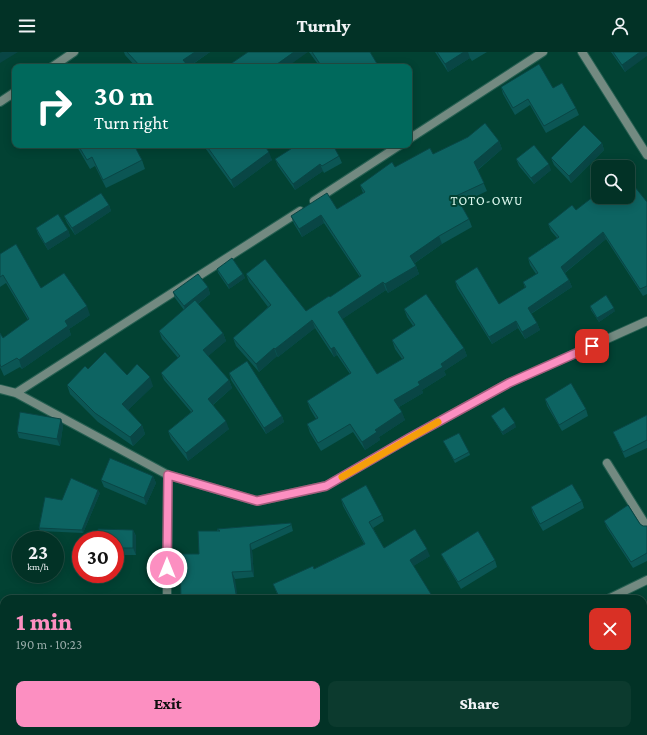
<!DOCTYPE html>
<html lang="en">
<head>
<meta charset="utf-8">
<style>
	:root { --surface:#023226; --page:#0c3a2e; --text:#f1f3f6; --muted:#96aaa7; --line:#234d43; --accent:#fc8fc1 }
	body { margin:0; font-family:"Crimson Pro",serif; background:var(--page); color:var(--text); height:100vh; display:flex; flex-direction:column; font-size:15px; white-space:nowrap }
	* { box-sizing:border-box; margin:0 }
	p { font-size:13px; color:var(--muted) }
	.icon { flex:none; width:22px; height:22px; fill:none; stroke:currentColor; stroke-width:2; stroke-linecap:round; stroke-linejoin:round }
	.map { position:relative; flex:1; overflow:hidden }
	.panel { position:absolute; left:0px; top:543px; width:647px; height:140px; display:flex; flex-direction:column; background:var(--surface); border-radius:12px 12px 0 0; box-shadow:0 2px 10px #0003,0 0 0 1px var(--line) }
	.panel>* { flex:none }
	.hud { position:absolute; left:12px; top:12px; width:400px; height:84px; border-radius:8px; box-shadow:0 2px 10px #0003,0 0 0 1px var(--line); background:#00695c; color:#fff; overflow:hidden }
	.fabs { position:absolute; left:591px; top:108px; display:grid; gap:8px }
	.fabs a { display:grid; place-items:center; width:44px; height:44px; border-radius:8px; background:var(--surface); box-shadow:0 2px 10px #0003,0 0 0 1px var(--line); font-size:20px }
	.speed { position:absolute; left:12px; top:479px; display:flex; gap:8px; font-size:20px; font-weight:700; text-align:center }
	.speed>* { display:grid; place-content:center; width:52px; height:52px; border-radius:50%; background:var(--surface); box-shadow:0 2px 10px #0003,0 0 0 1px var(--line); line-height:1 }
	.speed small { font-size:10px; font-weight:400 }
	.speed .limit { border:6px solid #d22; background:#fff; color:#111 }
	.pin { position:absolute; display:grid; place-items:center; width:34px; height:34px; color:#fff; margin:-17px; border-radius:8px; box-shadow:0 2px 6px #0006 }
	.me { position:absolute; width:44px; margin:-22px; rotate:0deg; stroke-linejoin:round; filter:drop-shadow(0 0 3px #0008) }
	.turn { display:flex; align-items:center; gap:14px; height:84px; padding:0 16px; font-size:18px }
	.turn .icon { width:52px; height:52px; stroke-width:2.5 }
	.turn b { display:block; font-size:28px; line-height:34px }
	.round { display:grid; place-items:center; flex:none; width:42px; height:42px; border-radius:8px; background:var(--page) }
	.overview { display:flex; align-items:center; justify-content:space-between; height:68px; padding:0 16px }
	h1 { font-size:24px; font-weight:800; line-height:30px; color:var(--accent) }
	.cta { display:flex; gap:8px; margin-top:auto; padding:8px 16px }
	.cta a { flex:1; height:46px; border-radius:8px; background:var(--accent); color:#111; font-size:16px; font-weight:800; line-height:46px; text-align:center }
	.cta a+a { background:var(--page); color:var(--text) }
	header { display:flex; justify-content:space-between; align-items:center; height:52px; padding:0 16px; background:var(--surface); font-size:18px; font-weight:800 }
	.map>svg:first-child { display:block }
	.lines { fill:none; stroke-linecap:round; stroke-linejoin:round }
	.street-casing { stroke:#255f51; stroke-width:10 }
	.street { stroke:#738a81; stroke-width:8 }
	.wall { fill:#0b5654 }
	.shaded-wall { fill:#094645 }
	.building { fill:#0d6462; stroke:#094645 }
	.route-casing { stroke:#a45d7d; stroke-width:10 }
	.route { stroke:#fc8fc1; stroke-width:7 }
	.slow { stroke:#f59e0b; stroke-width:7 }
	.labels { text-anchor:middle; stroke-width:4; stroke-linejoin:round; paint-order:stroke }
	.quarter-label { font-size:13px; letter-spacing:1px; fill:#dcf8ee; stroke:#024233 }
</style>
</head>
<body>
<header><svg class="icon" aria-label="menu" viewBox="0 0 24 24"><path d="M4 6h16M4 12h16M4 18h16"/></svg>Turnly<svg class="icon" aria-label="person" viewBox="0 0 24 24"><circle cx="12" cy="8" r="4"/><path d="M4 21q1-7 8-7t8 7"/></svg></header>
<div class="map">
<svg width="647" height="683" viewBox="0 0 647 683">
	<rect width="100%" height="100%" fill="#024233"/>
	<g class="lines">
		<g class="street-casing">
			<path id="street" d="M582 0 647 103
				M52 15 74 0
				M0 50 15 40
				M409 87 543 0
				M314 149 400 93
				M0 337 16 341 168 423 257 449 326 434 409 386 509 331 647 269
				M16 341 300 159
				M607 411 647 475
				M167 547 168 423
				M608 547 647 528
				M176 679 177 683
				M333 683 342 679"/>
		</g>
		<use href="#street" class="street"/>
	</g>
	<path class="wall" d="M124 0H210L189 15H136L125 3Z
		M309 0H370L379 15H320Z
		M435 0H487L472 9 470 6 448 20Z
		M611 0H647L625 20Z
		M501 35 553 36 576 56 579 63 546 81 530 53 515 63 503 42Z
		M499 89 502 97 478 118 487 139 460 152 469 167 472 175 442 192 415 211 419 222 388 241 386 238 342 267 377 322 402 307 395 297 392 288 413 274 407 265 404 257 464 296 467 304 444 319 446 323 422 338 423 341 399 355 405 368 379 385 380 388 365 398 353 380 321 399 310 381 307 372 316 367 310 357 307 349 350 322 337 303 334 305 315 276 278 305 277 304 259 320 236 294 233 286 268 255 249 230 246 222 306 259 330 245 360 225 324 171 302 185 294 172 291 164 337 157 363 141 360 133 395 115 433 102Z
		M602 91 604 98 571 131 554 113 551 106Z
		M76 93H134L142 108 145 117 106 136 95 114 90 117Z
		M203 93H264L272 108 234 136Z
		M339 104 342 111 324 121 323 119 295 138 278 114 275 107Z
		M516 107 551 118 534 132 519 114Z
		M647 150V242L643 244 606 187 565 221 569 228 572 235 531 262 537 271 540 278 525 287 518 276 492 292 457 236 455 229 499 252 525 236 523 230 536 222 530 213 528 206 557 186 551 179 548 172 576 158Z
		M109 153 111 159 75 183 67 171 64 164Z
		M36 176 68 178 70 184 48 198 38 182Z
		M0 202 41 236 90 263 69 277 71 283 22 317 20 315 4 324 0 315V281L3 286 28 268 6 231 0 235Z
		M217 217 243 222 245 226 229 237 218 221Z
		M208 235 210 242 198 252 223 281 226 289 208 304 229 328 232 336 213 353 229 377 188 409 171 387 168 379 191 360 164 328 161 321 178 306 162 287 159 279 184 258 175 246 173 240Z
		M590 254 615 259 599 270 591 258Z
		M88 317 127 323 153 334 128 358 142 373 145 382 133 394 98 370 70 342 67 333Z
		M229 321 282 364 284 370 266 382 231 328Z
		M545 347 586 357 588 364 562 379 547 354Z
		M647 363V396L625 406 616 386 613 380Z
		M491 364 516 375 503 383 493 367Z
		M61 367 63 374 60 394 19 386 17 380Z
		M443 389 469 400 470 403 455 411Z
		M153 424 156 431 146 453 104 435 101 428Z
		M100 441 83 481 40 479 39 476 62 448Z
		M341 447 382 463 384 469 373 476 384 496 430 504 413 514 434 547H279L273 532 314 517 364 492 343 454Z
		M582 449 584 456 543 479 533 462 531 455Z
		M604 469 640 472 643 474H647V509L633 516 607 476Z
		M291 471 293 479 252 498 254 525 235 527 199 502 217 479V477Z
		M133 478 136 484V503H115V488Z
		M441 502 495 508 497 515 461 537 444 508Z
		M647 559V578L643 572V562Z
		M244 679H282V682L280 683H245Z
		M555 679H617L609 683H546Z"/>
	<path class="shaded-wall" d="M2 0H18L0 11V1Z
		M195 0H210L188 15 183 8Z
		M294 0H308L287 15H273Z
		M464 0H468L470 6 448 20 445 12Z
		M640 0H647V4L625 20 622 13Z
		M499 89 502 97 477 118 474 110Z
		M602 91 604 98 571 131 569 124Z
		M269 100 272 108 234 136 231 128Z
		M320 112 323 119 295 138 293 132Z
		M549 112 551 118 534 132 531 126Z
		M109 153 111 159 75 183 72 176Z
		M321 163 324 171 302 185 299 177Z
		M68 178 70 184 48 198 45 192Z
		M603 180 606 187 563 222 561 215Z
		M439 184 442 192 413 212 410 204Z
		M416 214 419 222 388 241 385 232Z
		M243 222 245 226 229 237 228 233Z
		M569 228 572 235 530 262 528 256Z
		M383 230 386 238 341 268 338 260Z
		M208 235 210 242 186 261 184 254Z
		M87 254 90 263 69 277 71 283 22 317 19 308 65 269Z
		M614 256 615 259 599 270 597 266Z
		M312 268 315 276 278 305 275 297Z
		M516 269 518 276 492 292 489 285Z
		M537 271 540 278 525 287 522 280Z
		M223 281 226 289 206 306 203 298Z
		M334 295 337 303 334 305 331 297Z
		M274 296 277 304 259 320 256 312Z
		M464 296 467 304 444 319 446 323 422 338 423 341 397 356 394 348 441 312Z
		M150 325 153 334 125 361 122 352Z
		M229 328 232 336 211 354 208 347Z
		M402 360 405 368 379 385 380 388 365 398 362 390 375 378Z
		M282 364 284 370 266 382 264 376Z
		M61 367 63 374 60 394 57 387Z
		M226 369 229 377 188 409 186 401Z
		M515 371 516 375 503 383 502 380Z
		M142 373 145 382 133 394 130 385Z
		M153 424 156 431 146 453 144 446Z
		M98 438 100 441 83 481 82 478Z
		M133 478 136 484V503L133 496Z
		M250 492 252 498 254 525 252 519Z
		M427 497 430 504 412 515 410 508Z
		M232 520 235 527 238 547H237Z
		M87 679H90V683H87Z"/>
	<path class="building" d="M127 0H195L183 8 189 15H141Z
		M248 0H294L273 15H226Z
		M312 0H370L379 15H322Z
		M437 0H464L445 12Z
		M613 0H640L622 13Z
		M539 12 553 36 562 31 576 56 544 74 528 47 513 56 501 35Z
		M485 71 499 89 474 110 484 131 456 144 469 167 439 184 410 204 416 214 385 232 383 230 338 260 377 322 404 306 392 288 415 273 404 257 426 242 464 296 441 312 443 315 418 330 420 333 394 348 402 360 375 378 377 380 362 390 350 372 318 391 307 372 318 366 307 349 351 321 334 295 331 297 312 268 275 297 274 296 256 312 233 286 271 253 246 222 265 207 306 259 329 244 330 245 361 224 321 163 299 177 291 164 327 141 337 157 365 140 360 133 392 110 395 115 430 96 433 102 468 85Z
		M584 73 602 91 569 124 551 106Z
		M78 93H134L142 108 103 128 92 105 87 108Z
		M206 93H264L269 100 231 128Z
		M297 93H333L339 104 322 114 320 112 293 132 275 107Z
		M534 93 549 112 531 126 516 107Z
		M631 130 647 150V234L640 237 603 180 561 215 569 228 528 256 537 271 522 280 516 269 489 285 455 229 477 215 499 252 526 235 523 230 538 221 528 206 559 185 548 172 572 153 576 158 598 141V145H628V132Z
		M101 141 109 153 72 176 64 164Z
		M58 162 68 178 45 192 36 176Z
		M16 192 41 236 64 221 87 254 65 269 68 274 19 308 17 306 1 315 0 312V281L3 286 29 267 3 223 0 225V202Z
		M232 206 243 222 228 233 217 217Z
		M198 222 208 235 184 254 173 240Z
		M606 243 614 256 597 266 590 254Z
		M195 248 223 281 203 298 229 328 208 347 226 369 186 401 168 379 193 359 161 321 180 304 159 279Z
		M105 300 127 323 137 312 150 325 122 352 142 373 130 385 95 361 67 333 85 314 88 317Z
		M247 309 282 364 264 376 229 321Z
		M571 331 586 357 559 373 545 347Z
		M504 355 515 371 502 380 491 364Z
		M20 360 61 367 57 387 17 380Z
		M647 363V388L623 400 613 380Z
		M459 381 469 400 454 408 443 389Z
		M110 406 153 424 144 446 101 428Z
		M71 426 98 438 82 478 39 476 45 445 62 448Z
		M572 432 582 449 540 472 531 455Z
		M366 433 382 463 369 470 384 496 415 477 427 497 410 508 434 547H322L320 543 311 547H280L273 532 313 514 314 517 365 492 341 447Z
		M628 453 640 472 643 474H647V501L631 510 604 469Z
		M291 471V473L250 492 252 519 232 520 237 547H181L180 502H199L198 479H220L217 477Z
		M98 477 133 478V496H115V488H98Z
		M478 479 495 508 458 530 441 502Z
		M647 559V575L643 569V562Z
		M647 676V683H646L644 677Z
		M41 679H87V683H41Z
		M244 679H269L252 683H245Z
		M555 679H602L603 683H546Z"/>
	<g class="lines">
		<g class="route-casing">
			<path id="route" d="M167 516 168 423 257 449 326 434 409 386 509 331 592 294"/>
		</g>
		<use href="#route" class="route"/>
		<path class="slow" d="M342 425 438 370"/>
	</g>
	<g class="labels">
		<g class="quarter-label">
			<text x="487" y="153">TOTO-OWU</text>
		</g>
	</g>
</svg>
<div class="fabs">
<a><svg class="icon" aria-label="search" viewBox="0 0 24 24"><circle cx="10" cy="10" r="6"/><path d="M15 15l6 6"/></svg></a>
</div>
<div class="speed"><div>23<small>km/h</small></div><div class="limit">30</div></div>
<div class="pin" style="left:592px;top:294px;background:#d93025"><svg class="icon" aria-label="arrive" viewBox="0 0 24 24"><path d="M6 21V4h12l-3 4 3 4H6"/></svg></div>
<svg class="me" style="left:167px;top:516px" viewBox="-20 -20 40 40"><circle r="17" fill="#fc8fc1" stroke="#fff" stroke-width="3"/><path d="M0-11L8 9 0 5-8 9z" fill="#fff"/></svg>
<div class="hud">
<div class="turn"><svg class="icon" aria-label="right" viewBox="0 0 24 24"><path d="M7 20v-9h11M14 6l5 5-5 5"/></svg><div><b>30 m</b>Turn right</div></div>
</div>
<section class="panel">
<div class="overview"><div><h1>1 min</h1><p>190 m · 10:23</p></div><a class="round" style="background:#d93025;color:#fff"><svg class="icon" aria-label="close" viewBox="0 0 24 24"><path d="M6 6l12 12M18 6L6 18"/></svg></a></div>
<div class="cta"><a>Exit</a><a>Share</a></div>
</section>
</div>
</body>
</html>
